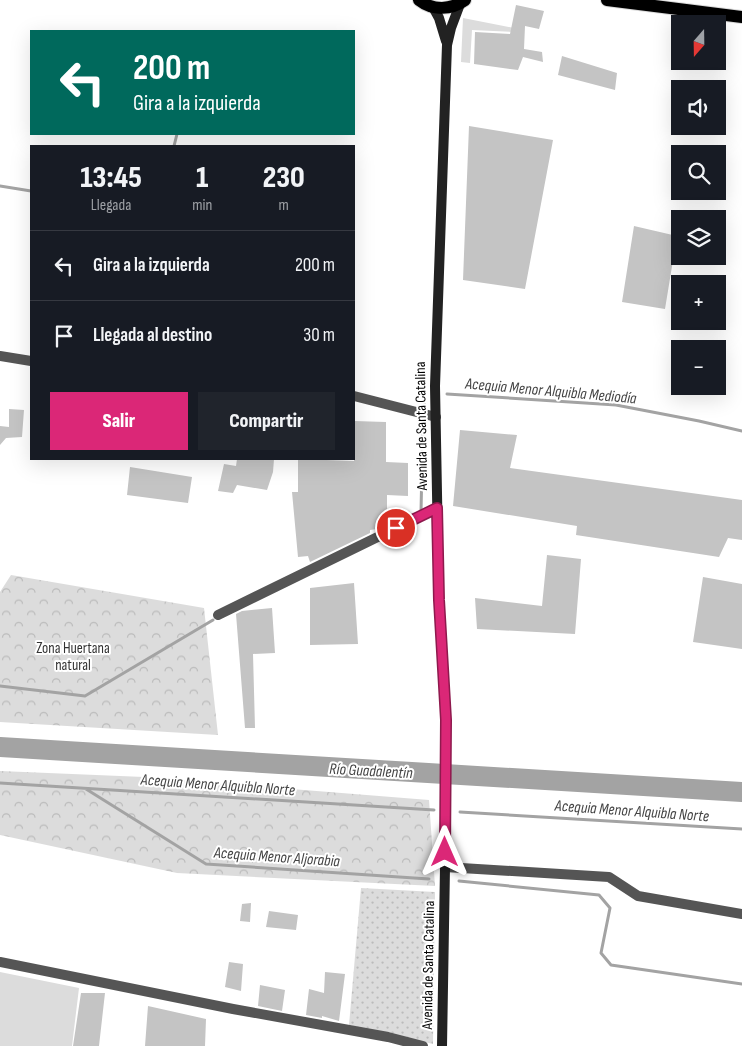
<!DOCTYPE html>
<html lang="es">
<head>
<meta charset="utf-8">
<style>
	:root { --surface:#171b24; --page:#20242c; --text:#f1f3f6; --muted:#9ea1a6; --line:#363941; --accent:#db2777 }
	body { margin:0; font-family:"Sofia Sans Condensed",sans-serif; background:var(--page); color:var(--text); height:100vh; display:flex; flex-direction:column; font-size:19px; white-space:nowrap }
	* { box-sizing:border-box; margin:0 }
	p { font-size:16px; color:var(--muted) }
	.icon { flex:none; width:28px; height:28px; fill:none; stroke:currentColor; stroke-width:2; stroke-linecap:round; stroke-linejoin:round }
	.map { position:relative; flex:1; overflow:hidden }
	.drawer { position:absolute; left:30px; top:145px; width:325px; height:315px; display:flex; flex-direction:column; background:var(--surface); border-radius:0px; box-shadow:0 5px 20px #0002 }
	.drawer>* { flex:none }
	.top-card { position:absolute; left:30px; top:30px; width:325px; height:105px; border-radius:0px; box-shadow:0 5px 20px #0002; background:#00695c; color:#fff; overflow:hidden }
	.needle { width:32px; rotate:200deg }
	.controls { position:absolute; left:671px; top:15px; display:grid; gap:10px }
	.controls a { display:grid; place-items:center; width:55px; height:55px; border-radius:0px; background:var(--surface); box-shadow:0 5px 20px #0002; font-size:25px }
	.pin { position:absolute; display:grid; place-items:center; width:42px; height:42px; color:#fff; margin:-21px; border:2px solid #fff; border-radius:50%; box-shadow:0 1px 5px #0007 }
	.me { position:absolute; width:55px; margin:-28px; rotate:0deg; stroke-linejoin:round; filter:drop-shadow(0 0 4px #0008) }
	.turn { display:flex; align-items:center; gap:18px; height:105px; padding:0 20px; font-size:22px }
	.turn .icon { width:65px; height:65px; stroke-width:2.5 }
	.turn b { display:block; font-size:35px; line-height:42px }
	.eta { display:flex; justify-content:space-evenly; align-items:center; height:85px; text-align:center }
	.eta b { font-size:30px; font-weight:800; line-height:35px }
	.button { display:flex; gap:10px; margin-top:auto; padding:10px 20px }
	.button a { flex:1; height:58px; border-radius:0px; background:var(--accent); color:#fff; font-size:20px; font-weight:800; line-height:58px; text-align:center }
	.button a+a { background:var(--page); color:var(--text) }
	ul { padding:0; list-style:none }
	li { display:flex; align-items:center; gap:15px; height:70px; padding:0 20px; border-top:1px solid var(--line) }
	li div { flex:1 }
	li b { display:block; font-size:19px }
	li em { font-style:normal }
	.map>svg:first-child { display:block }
	.grass { fill:url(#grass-dots) }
	.forest { fill:url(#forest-crowns) }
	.park { fill:#dcdcdc }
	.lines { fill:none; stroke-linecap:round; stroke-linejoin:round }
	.stream { stroke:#a3a3a3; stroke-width:3 }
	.river { stroke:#a3a3a3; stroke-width:20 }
	.building { fill:#c4c4c4 }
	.primary-casing { stroke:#dbdbdb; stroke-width:14 }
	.minor { stroke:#555; stroke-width:10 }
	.secondary { stroke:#222; stroke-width:10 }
	.primary { stroke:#000; stroke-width:12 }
	.route-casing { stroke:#8e194d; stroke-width:12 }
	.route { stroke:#db2777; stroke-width:9 }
	.labels { text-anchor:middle; stroke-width:4; stroke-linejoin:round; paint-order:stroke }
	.street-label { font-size:15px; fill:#000; stroke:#fff }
	.park-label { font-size:15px; fill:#333; stroke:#fff }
	.water-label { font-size:16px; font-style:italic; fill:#444; stroke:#fff }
</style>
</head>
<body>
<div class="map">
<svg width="742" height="1046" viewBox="0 0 742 1046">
	<defs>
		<pattern id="grass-dots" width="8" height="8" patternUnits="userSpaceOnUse" patternTransform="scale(1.25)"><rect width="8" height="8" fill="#dcdcdc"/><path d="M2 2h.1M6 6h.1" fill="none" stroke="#bbb" stroke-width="1.8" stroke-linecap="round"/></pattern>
		<pattern id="forest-crowns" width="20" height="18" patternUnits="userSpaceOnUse" patternTransform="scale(1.25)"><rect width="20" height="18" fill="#dcdcdc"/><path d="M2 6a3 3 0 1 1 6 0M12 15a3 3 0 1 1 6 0" fill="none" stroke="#bbb"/></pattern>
	</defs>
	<rect width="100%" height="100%" fill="#fff"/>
	<path class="grass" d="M361 888 435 892 433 1044 349 1025Z"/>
	<path class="forest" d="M11 575 204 608 218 735 0 722V592Z
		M0 771 144 777 429 800 435 886 177 873 0 835Z"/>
	<path class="park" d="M463 18 519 29 516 32 472 30 470 63 461 62Z
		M0 972 79 988 72 1046H0Z"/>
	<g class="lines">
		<path class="stream" d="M174 146 177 134
			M0 186 31 191
			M447 394 616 405 699 421 742 431
			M424 408V393
			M421 512 423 420
			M0 686 85 696 213 620
			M0 783 434 810
			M86 789 206 864 429 879
			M460 812 742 829
			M459 881 599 895 610 908 601 953 611 965 742 984"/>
		<path class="river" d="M0 747 742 792"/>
	</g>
	<path class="building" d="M516 5 544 11 539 29 525 26 524 49 542 52 543 62 523 57 518 70 474 64 475 32 510 34Z
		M562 56 617 73 615 90 558 75Z
		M469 126 553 140 525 289 463 280Z
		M634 226 677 236 665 309 622 302Z
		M9 409 24 410 22 437 6 438 0 445V426L9 427Z
		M354 421 386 422V462L408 463V496L387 495V525L377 529 370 530V533L310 562 308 556 298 557 292 492H298V459L354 461Z
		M460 430 517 435 510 468 742 500V540L728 538 719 557 576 535 577 526 453 506Z
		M237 459H274L273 472 267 490 237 485 233 493 218 491 224 464 236 466Z
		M130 467 192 477 188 503 127 495Z
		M547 555 581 559 575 634 477 629 475 598 542 606Z
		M703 577 742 584V649L693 642Z
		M354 583 358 644 310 645V588Z
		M272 608 275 653 253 654 255 728H245L236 614 242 611Z
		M251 903 250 922 240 921 242 904Z
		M269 911 298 915 296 930 266 927Z
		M229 962 243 964 241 991 225 987Z
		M325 972 345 974 339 1021 322 1016V1018L306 1015 309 989 324 993Z
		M260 985 285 990 282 1011 258 1006Z
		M81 993H105L99 1046H73Z
		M148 1006 206 1019 205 1046H145Z"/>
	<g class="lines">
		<g class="primary-casing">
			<path id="primary" d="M419 0C433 11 451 10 465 0
				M607 0 742 17"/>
		</g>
		<path class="minor" d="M0 356 31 361
			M354 396 436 417
			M218 615 437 508
			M445 867 609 877 638 896 742 914
			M0 962 233 1009 388 1037 423 1046"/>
		<path class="secondary" d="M433 7 439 18 446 41
			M442 1046 445 867 446 720 439 600 435 386 447 45 451 28 460 4"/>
		<use href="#primary" class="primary"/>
	</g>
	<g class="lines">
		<g class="route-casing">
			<path id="route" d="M396 528 437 508 439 600 446 720 445 852"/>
		</g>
		<use href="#route" class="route"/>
	</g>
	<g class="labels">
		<g class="street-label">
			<text transform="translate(421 426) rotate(-91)" y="5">Avenida de Santa Catalina</text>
			<text transform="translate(428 965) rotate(-89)" y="5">Avenida de Santa Catalina</text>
		</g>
		<g class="park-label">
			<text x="73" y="653">Zona Huertana<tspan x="73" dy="17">natural</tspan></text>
		</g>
		<g class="water-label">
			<text transform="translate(551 390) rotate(5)" y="6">Acequia Menor Alquibla Mediodía</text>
			<text transform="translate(371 770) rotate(3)" y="6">Río Guadalentín</text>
			<text transform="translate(218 784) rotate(4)" y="6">Acequia Menor Alquibla Norte</text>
			<text transform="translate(632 810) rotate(4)" y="6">Acequia Menor Alquibla Norte</text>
			<text transform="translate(277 856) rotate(4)" y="6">Acequia Menor Aljorabia</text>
		</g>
	</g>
</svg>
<div class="controls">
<a><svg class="needle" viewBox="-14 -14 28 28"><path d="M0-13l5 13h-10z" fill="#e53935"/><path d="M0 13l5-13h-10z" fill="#9ea1a6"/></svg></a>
<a><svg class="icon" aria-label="sound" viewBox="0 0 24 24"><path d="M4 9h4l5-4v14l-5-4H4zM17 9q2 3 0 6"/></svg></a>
<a><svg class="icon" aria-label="search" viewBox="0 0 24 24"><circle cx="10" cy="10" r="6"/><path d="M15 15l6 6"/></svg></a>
<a><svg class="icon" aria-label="layers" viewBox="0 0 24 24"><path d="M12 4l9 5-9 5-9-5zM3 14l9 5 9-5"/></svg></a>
<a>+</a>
<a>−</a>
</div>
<div class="pin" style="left:396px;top:528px;background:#d93025"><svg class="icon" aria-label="arrive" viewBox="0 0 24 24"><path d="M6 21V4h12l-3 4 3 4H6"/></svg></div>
<svg class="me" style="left:445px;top:852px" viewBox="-20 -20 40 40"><path d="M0-17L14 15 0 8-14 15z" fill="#db2777" stroke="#fff" stroke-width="4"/></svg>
<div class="top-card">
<div class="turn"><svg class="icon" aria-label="left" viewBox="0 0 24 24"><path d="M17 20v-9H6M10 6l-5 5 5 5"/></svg><div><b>200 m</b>Gira a la izquierda</div></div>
</div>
<section class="drawer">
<div class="eta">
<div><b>13:45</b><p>Llegada</p></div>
<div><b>1</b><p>min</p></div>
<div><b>230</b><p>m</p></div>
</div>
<ul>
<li><svg class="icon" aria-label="left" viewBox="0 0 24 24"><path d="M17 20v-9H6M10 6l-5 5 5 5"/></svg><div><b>Gira a la izquierda</b></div><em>200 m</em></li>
<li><svg class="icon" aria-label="arrive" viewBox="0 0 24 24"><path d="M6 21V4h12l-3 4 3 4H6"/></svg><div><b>Llegada al destino</b></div><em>30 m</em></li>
</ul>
<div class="button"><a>Salir</a><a>Compartir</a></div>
</section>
</div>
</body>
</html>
